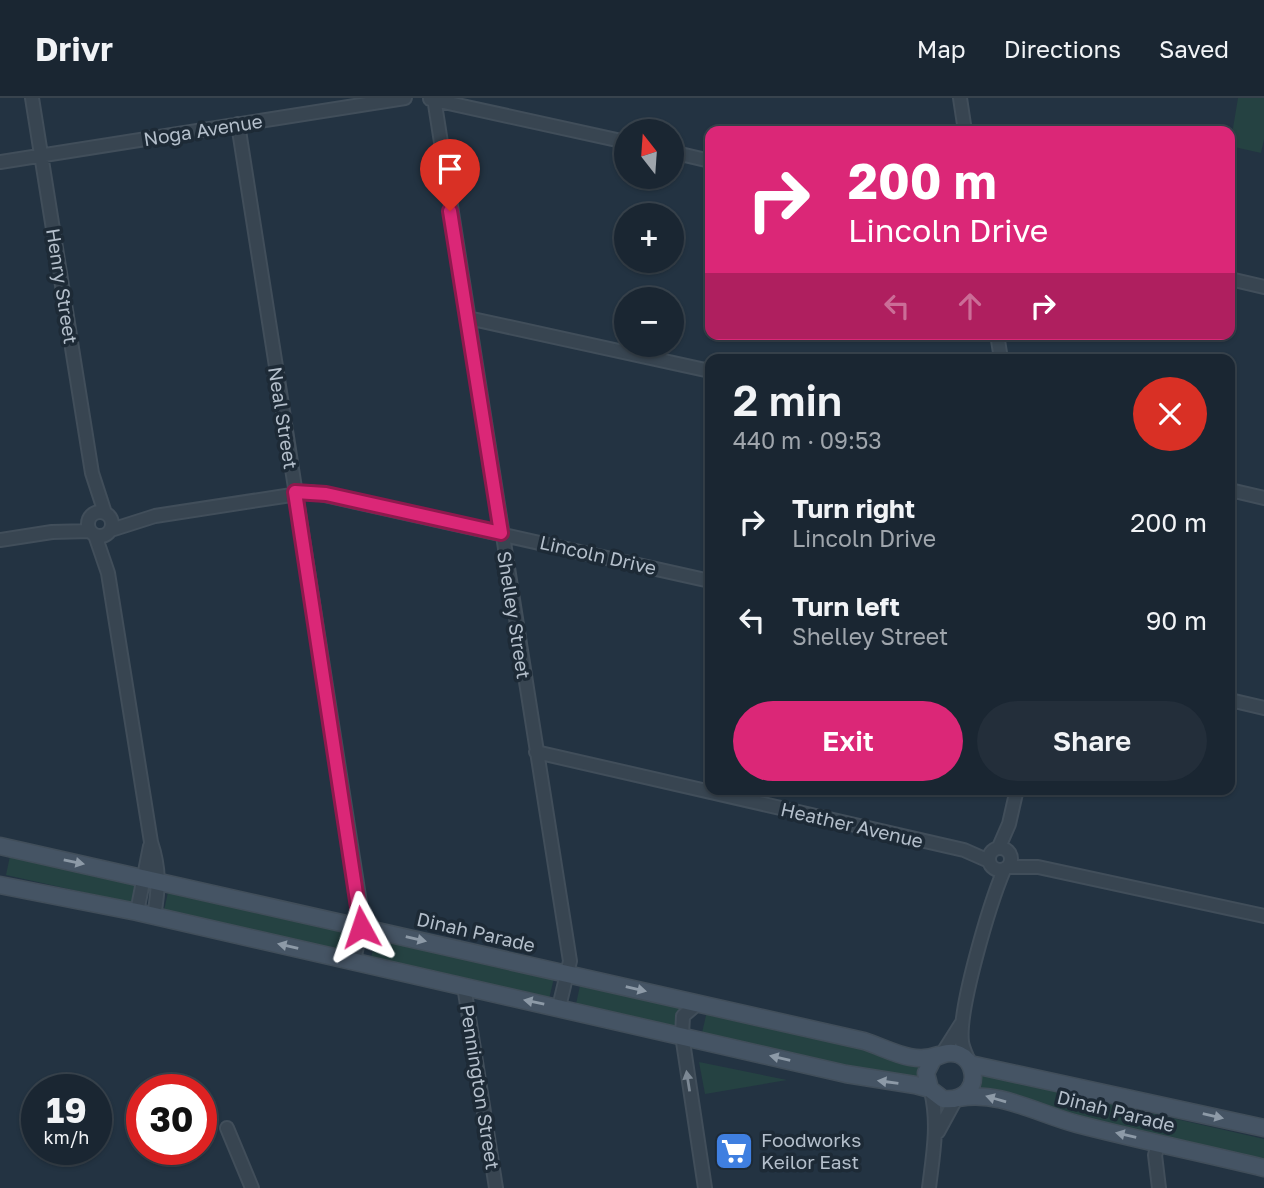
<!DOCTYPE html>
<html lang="en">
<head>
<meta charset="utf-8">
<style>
	:root { --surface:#1a2632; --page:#232e3a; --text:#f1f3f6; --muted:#9fa5ac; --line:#38434d; --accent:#db2777 }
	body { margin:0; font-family:"Golos Text",sans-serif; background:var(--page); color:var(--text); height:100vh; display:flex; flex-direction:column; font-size:26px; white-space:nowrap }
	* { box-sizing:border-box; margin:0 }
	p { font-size:23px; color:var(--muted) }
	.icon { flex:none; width:38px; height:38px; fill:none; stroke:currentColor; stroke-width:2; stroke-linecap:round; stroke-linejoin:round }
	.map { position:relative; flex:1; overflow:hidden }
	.sheet { position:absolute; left:705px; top:256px; width:530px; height:441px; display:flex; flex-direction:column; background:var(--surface); border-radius:14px; box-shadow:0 2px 5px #0004,0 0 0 2px var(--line) }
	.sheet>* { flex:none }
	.top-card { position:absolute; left:705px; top:28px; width:530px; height:214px; border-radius:14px; box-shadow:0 2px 5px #0004,0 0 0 2px var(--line); background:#db2777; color:#fff; overflow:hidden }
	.needle { width:46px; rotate:343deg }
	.buttons { position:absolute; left:614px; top:21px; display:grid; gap:14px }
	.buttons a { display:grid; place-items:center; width:70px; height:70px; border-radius:50%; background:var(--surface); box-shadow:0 2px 5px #0004,0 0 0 2px var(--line); font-size:35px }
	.speed { position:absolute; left:21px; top:976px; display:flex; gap:14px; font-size:35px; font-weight:700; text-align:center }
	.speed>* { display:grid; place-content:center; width:91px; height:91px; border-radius:50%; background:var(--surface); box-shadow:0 2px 5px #0004,0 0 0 2px var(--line); line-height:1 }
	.speed small { font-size:18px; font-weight:400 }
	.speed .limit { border:10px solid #d22; background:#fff; color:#111 }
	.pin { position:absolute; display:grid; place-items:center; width:60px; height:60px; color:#fff; margin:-72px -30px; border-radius:50% 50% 50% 0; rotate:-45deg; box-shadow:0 0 7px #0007 }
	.pin .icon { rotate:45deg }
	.me { position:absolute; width:77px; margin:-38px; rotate:355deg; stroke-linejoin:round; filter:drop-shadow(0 0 5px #0008) }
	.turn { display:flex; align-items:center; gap:24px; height:147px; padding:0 28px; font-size:32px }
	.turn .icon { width:91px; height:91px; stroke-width:2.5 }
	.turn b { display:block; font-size:49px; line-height:60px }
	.lanes { display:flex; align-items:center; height:66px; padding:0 28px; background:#0003; justify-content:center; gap:35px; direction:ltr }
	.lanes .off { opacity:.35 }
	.round { display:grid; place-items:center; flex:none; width:74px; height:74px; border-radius:37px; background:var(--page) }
	.summary { display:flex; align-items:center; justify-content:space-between; height:119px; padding:0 28px }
	h1 { font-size:42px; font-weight:600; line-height:52px }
	.primary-button { display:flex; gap:14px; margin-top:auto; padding:14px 28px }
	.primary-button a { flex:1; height:80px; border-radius:42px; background:var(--accent); color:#fff; font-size:28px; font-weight:600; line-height:80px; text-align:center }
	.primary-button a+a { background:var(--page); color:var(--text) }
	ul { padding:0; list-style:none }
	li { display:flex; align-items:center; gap:21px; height:98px; padding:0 28px }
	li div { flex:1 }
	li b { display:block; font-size:26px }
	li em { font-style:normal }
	header { display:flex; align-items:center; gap:42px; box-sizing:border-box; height:98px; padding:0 35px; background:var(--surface); border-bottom:2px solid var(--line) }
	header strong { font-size:33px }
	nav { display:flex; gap:38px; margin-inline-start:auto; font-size:24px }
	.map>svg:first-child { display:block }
	.green { fill:#254242 }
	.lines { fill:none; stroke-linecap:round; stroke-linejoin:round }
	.street-casing { stroke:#414e5a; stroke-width:16 }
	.secondary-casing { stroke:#414e5a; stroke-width:19 }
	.street { stroke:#384551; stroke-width:12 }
	.secondary { stroke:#455464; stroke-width:16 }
	.oneway { fill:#8d9aa7 }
	.oneway2 { fill:#7c8894 }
	.route-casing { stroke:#8e194d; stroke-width:18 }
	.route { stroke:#db2777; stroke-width:12 }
	.labels { text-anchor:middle; stroke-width:7; stroke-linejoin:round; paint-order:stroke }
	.street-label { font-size:19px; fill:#b4bfcb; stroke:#1d2a36 }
	.poi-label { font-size:19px; fill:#b4bfcb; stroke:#1d2a36; text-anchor:start }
</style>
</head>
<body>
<header>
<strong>Drivr</strong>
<nav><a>Map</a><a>Directions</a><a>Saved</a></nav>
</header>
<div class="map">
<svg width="1264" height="1090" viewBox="0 0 1264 1090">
	<rect width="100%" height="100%" fill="#233342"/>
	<path class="green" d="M1238 0H1264V41L1261 55 1230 48Z
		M11 753 137 782 132 805 6 777Z
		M169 790 346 832 341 854 164 812Z
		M376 838 554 880 549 901 371 860Z
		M581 883 681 908 675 931 576 906Z
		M707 913 841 944 923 968 920 982 901 980 702 935Z
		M699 964 787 982 705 996Z
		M983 977 1264 1041V1063L1041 1008 1002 993 976 991Z"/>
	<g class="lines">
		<g class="street-casing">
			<path id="street" d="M32 0 92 375 105 415
				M434 0 570 863 559 909
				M960 0 965 33
				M430 1 626 44
				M238 26 361 811V829L354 863
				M672 54 710 63
				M0 64 405 0
				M1230 181 1264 189
				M468 220 710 273
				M997 236 1001 261
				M1230 392 1264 400
				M88 426a12 12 0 1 1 24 0a12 12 0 1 1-24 0Z
				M111 432 155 418 311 394 710 483
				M95 437 108 475 151 744C160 771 159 790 154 818
				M0 442 52 434 90 433
				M1230 602 1264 610
				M536 654 964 752 989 763
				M999 749 1009 726 1017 691
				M989 761a11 11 0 1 1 22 0a11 11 0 1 1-22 0Z
				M1008 769H1038L1264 818
				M137 814 150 748
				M464 888 496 1090
				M697 906 683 918 682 937 705 1090
				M942 956 961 926
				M969 964C967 958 963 951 962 944 958 911 990 805 1004 772
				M227 1030 252 1090
				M938 1034 956 1001
				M929 1090C933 1057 939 1026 931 993
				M1159 1090 1155 1057 1159 1045"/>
		</g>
		<g class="secondary-casing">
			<path id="secondary" d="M0 748 864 943C889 951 913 967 938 957
				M0 787 137 814 846 976 915 987 930 991 943 1001C992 1006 975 934 933 961L926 975 930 991
				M970 966 1264 1030
				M959 1000C999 992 1038 1016 1077 1026 1139 1042 1202 1055 1264 1070"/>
		</g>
		<use href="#street" class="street"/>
		<use href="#secondary" class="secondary"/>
	</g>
	<defs><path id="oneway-solid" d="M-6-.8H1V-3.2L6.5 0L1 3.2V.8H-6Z" transform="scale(1.75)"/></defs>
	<g class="oneway">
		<use href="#oneway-solid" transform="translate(74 764) rotate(12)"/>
		<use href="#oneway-solid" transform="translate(416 841) rotate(13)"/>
		<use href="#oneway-solid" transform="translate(288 848) rotate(-167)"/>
		<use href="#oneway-solid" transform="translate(636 891) rotate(13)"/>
		<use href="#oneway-solid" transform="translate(534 904) rotate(-168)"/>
		<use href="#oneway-solid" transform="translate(780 960) rotate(-167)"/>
		<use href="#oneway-solid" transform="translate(888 984) rotate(-172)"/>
		<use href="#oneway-solid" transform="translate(996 1001) rotate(-164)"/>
		<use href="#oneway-solid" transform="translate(1213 1018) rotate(13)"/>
		<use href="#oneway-solid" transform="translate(1126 1037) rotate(-167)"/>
	</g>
	<use class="oneway2" href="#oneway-solid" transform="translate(688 983) rotate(-99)"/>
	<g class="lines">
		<g class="route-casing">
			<path id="route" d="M361 829 295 394 326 396 501 435 450 113"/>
		</g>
		<use href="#route" class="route"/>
	</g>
	<defs>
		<g id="supermarket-square" transform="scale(2.0125)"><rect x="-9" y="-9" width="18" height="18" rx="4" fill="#3f7fe0" stroke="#1d2a36"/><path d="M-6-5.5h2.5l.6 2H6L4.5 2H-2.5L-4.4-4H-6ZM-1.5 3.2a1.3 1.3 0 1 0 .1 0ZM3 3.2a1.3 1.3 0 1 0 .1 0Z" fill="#fff"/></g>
	</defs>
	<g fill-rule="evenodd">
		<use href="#supermarket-square" x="734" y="1053"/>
	</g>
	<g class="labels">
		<g class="street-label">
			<text transform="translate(203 32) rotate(-9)" y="7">Noga Avenue</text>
			<text transform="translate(62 188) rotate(81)" y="7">Henry Street</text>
			<text transform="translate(283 320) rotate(81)" y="7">Neal Street</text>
			<text transform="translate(598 457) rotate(13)" y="7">Lincoln Drive</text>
			<text transform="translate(514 517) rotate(81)" y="7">Shelley Street</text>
			<text transform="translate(852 727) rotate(13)" y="7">Heather Avenue</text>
			<text transform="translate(476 834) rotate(13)" y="7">Dinah Parade</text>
			<text transform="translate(480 989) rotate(81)" y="7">Pennington Street</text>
			<text transform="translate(1116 1013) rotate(14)" y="7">Dinah Parade</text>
		</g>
		<g class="poi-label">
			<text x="761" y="1049">Foodworks<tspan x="761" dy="22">Keilor East</tspan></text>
		</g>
	</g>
</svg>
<div class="buttons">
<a><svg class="needle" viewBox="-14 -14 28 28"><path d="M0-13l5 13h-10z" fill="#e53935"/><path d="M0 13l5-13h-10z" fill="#9fa5ac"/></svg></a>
<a>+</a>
<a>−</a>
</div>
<div class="speed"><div>19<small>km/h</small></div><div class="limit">30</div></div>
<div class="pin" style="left:450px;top:113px;background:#d93025"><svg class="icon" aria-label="arrive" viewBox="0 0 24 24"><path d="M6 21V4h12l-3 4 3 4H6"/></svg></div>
<svg class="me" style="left:361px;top:829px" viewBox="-20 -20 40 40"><path d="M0-17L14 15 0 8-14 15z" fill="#db2777" stroke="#fff" stroke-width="4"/></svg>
<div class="top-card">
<div class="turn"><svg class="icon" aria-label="right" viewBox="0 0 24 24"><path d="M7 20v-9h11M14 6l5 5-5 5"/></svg><div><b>200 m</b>Lincoln Drive</div></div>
<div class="lanes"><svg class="icon off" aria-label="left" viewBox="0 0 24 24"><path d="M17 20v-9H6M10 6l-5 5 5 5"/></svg><svg class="icon off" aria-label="ahead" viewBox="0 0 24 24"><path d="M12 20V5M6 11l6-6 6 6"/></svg><svg class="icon" aria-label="right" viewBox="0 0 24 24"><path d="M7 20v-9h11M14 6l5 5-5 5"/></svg></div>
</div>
<section class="sheet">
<div class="summary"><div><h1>2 min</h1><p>440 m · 09:53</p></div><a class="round" style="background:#d93025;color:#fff"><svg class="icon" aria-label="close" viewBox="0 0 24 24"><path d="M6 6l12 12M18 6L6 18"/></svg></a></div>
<ul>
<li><svg class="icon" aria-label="right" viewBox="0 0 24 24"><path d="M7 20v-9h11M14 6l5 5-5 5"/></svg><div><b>Turn right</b><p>Lincoln Drive</p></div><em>200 m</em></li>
<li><svg class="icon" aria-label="left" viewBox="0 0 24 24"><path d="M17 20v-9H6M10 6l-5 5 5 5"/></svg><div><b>Turn left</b><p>Shelley Street</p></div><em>90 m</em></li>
</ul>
<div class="primary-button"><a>Exit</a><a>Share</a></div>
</section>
</div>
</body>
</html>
